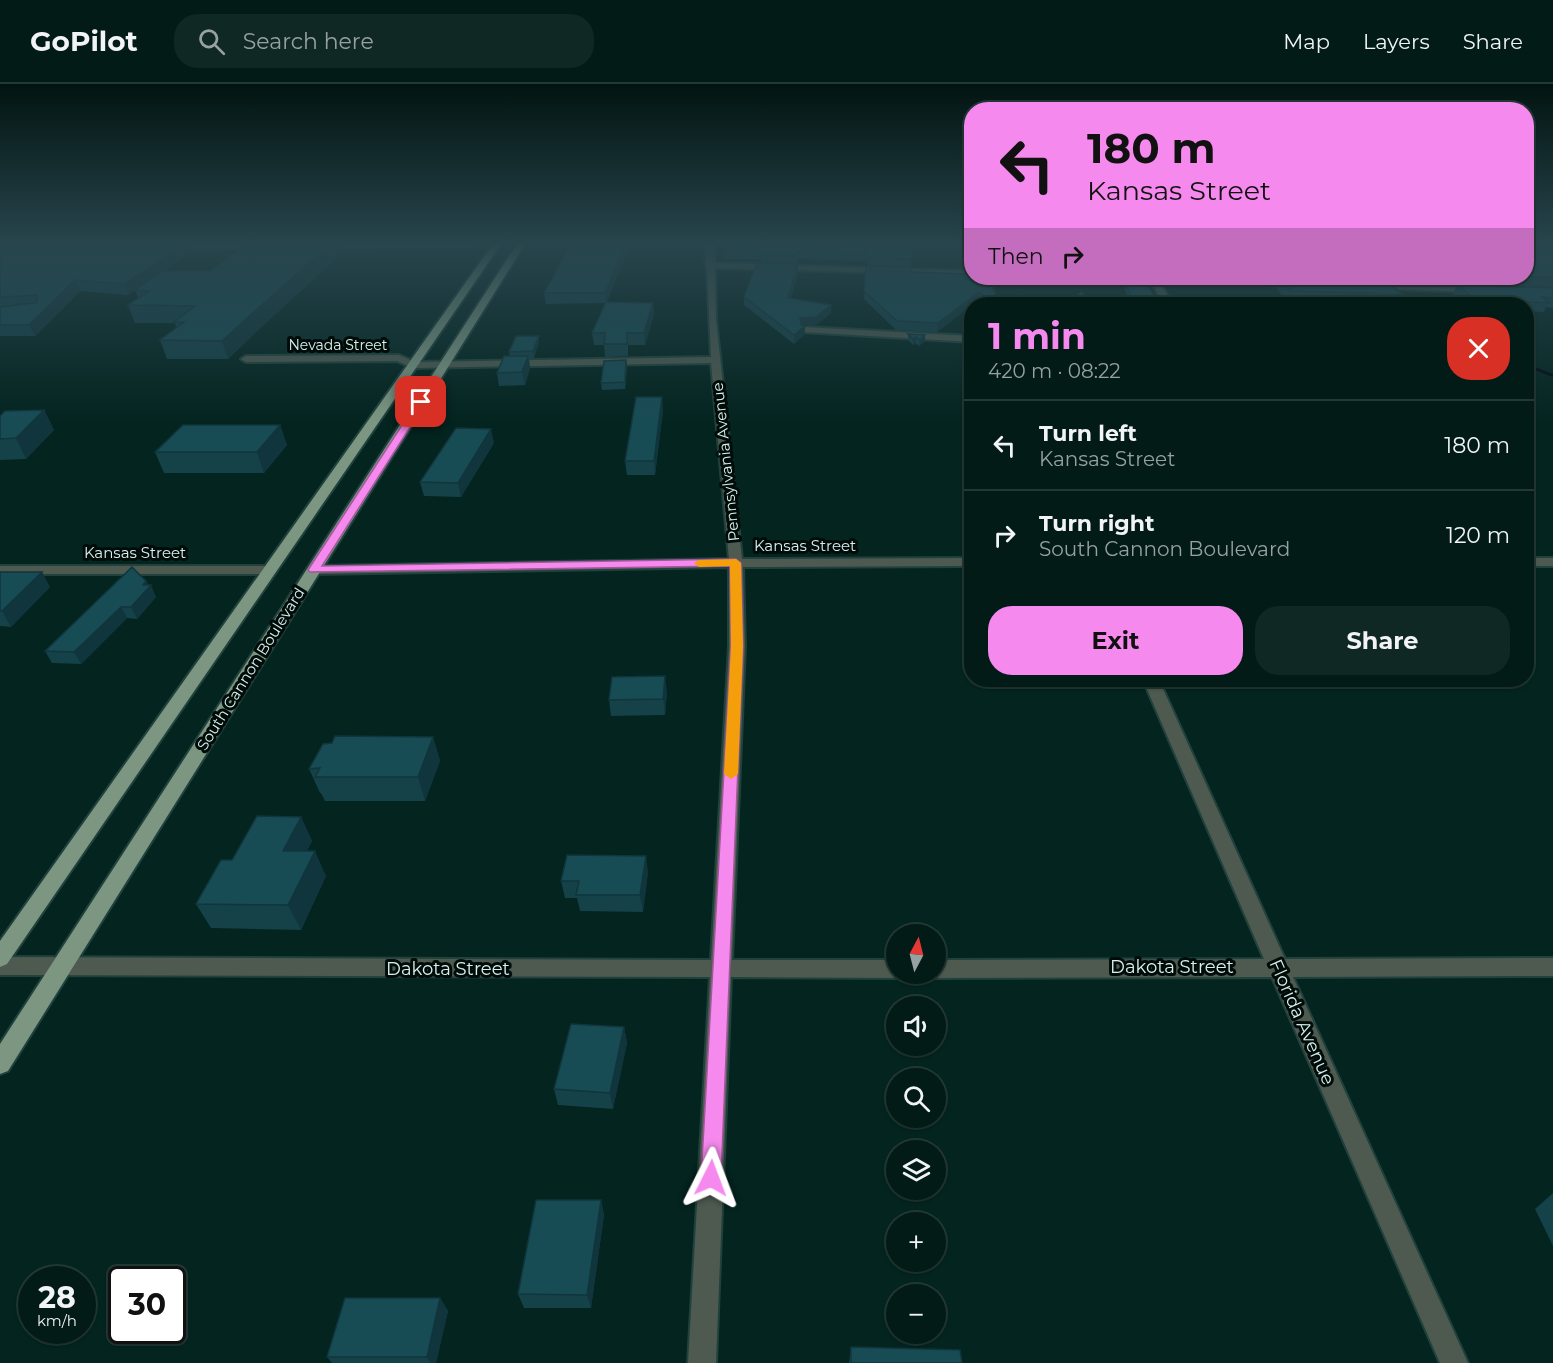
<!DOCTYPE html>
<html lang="en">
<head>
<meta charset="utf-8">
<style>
	:root { --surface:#021b17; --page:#102824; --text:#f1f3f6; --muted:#96a1a1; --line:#233936; --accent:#f689ee }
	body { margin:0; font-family:Montserrat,sans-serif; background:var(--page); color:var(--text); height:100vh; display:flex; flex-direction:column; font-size:22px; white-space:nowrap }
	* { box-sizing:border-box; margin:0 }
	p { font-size:20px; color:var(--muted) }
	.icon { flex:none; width:33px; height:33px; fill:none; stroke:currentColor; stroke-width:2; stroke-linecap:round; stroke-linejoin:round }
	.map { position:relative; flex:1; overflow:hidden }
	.panel { position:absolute; left:964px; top:213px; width:570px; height:390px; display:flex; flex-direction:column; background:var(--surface); border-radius:24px; box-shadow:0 2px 4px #0004,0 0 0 2px var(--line) }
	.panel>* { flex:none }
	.guide { position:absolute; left:964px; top:18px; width:570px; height:183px; border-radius:24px; box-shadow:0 2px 4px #0004,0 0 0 2px var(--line); background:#f689ee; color:#111; overflow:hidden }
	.needle { width:39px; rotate:7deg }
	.fabs { position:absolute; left:886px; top:840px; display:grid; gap:12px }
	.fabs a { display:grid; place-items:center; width:60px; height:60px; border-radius:50%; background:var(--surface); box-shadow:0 2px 4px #0004,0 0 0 2px var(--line); font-size:30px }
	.speed { position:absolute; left:18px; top:1182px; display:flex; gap:12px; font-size:30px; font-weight:700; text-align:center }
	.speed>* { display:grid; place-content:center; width:78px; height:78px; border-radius:50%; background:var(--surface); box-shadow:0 2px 4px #0004,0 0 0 2px var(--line); line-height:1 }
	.speed small { font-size:15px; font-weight:400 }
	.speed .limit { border:3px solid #111; border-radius:9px; background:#fff; color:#111 }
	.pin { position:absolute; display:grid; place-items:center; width:51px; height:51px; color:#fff; margin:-26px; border-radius:12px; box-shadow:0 3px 9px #0006 }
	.me { position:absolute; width:66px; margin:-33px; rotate:3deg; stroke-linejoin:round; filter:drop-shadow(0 0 4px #0008) }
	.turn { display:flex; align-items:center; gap:21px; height:126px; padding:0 24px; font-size:27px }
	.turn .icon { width:78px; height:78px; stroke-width:2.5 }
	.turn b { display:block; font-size:42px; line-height:51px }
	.then { display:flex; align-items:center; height:57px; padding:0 24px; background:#0003; gap:12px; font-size:22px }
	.round { display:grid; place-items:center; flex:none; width:63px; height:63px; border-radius:24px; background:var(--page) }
	.head { display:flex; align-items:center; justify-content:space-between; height:102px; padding:0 24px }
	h1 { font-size:36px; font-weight:700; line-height:45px; color:var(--accent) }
	.button { display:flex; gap:12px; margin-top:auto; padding:12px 24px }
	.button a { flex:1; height:69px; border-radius:24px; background:var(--accent); color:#111; font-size:24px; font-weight:700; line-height:69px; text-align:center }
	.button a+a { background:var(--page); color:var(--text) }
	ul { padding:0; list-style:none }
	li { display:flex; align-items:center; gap:18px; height:90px; padding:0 24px; border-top:2px solid var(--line) }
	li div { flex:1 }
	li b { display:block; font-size:22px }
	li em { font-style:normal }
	header { display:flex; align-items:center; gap:36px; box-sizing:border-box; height:84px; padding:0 30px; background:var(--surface); border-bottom:2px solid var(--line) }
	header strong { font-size:28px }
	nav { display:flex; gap:33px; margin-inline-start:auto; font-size:21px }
	.search { width:420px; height:54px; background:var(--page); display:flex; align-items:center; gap:15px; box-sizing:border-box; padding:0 21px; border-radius:24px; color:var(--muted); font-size:22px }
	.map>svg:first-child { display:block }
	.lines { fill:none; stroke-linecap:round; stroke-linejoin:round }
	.stream { fill:#000815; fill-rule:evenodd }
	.minor-casing { stroke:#21413c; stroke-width:4 }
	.primary-casing { stroke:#21413c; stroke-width:4 }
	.minor { fill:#4e5a50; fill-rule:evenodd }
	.primary { fill:#7c9682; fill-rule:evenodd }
	.wall { fill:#154149 }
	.shaded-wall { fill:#11353c }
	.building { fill:#184c55; stroke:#11353c; stroke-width:1.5 }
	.route { fill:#f689ee; stroke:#a0599b; stroke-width:1.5 }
	.slow { fill:#f59e0b }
	.labels { text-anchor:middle; stroke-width:6; stroke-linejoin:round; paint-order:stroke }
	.far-street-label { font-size:14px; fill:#d9f0eb; stroke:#000c09 }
	.street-label { font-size:15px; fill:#d9f0eb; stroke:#000c09 }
	.near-street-label { font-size:18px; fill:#d9f0eb; stroke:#000c09 }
</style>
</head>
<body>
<header>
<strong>GoPilot</strong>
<div class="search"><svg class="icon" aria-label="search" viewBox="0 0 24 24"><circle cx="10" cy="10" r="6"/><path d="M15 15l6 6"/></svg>Search here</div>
<nav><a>Map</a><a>Layers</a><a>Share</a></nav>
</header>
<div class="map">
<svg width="1553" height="1279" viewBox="0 0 1553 1279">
	<rect width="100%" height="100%" fill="#03241f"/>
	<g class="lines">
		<path class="stream" d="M1527 280 1553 290V293L1527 283Z"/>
		<g class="minor-casing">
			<path id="minor" d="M267 160 270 162 266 164 169 165 165 163 169 161Z
				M322 160H501L497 162 325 164Z
				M517 160H526L522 162Z
				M707 160H715V179L972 187V191L715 184 716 236 742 475 972 474V482L743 483 745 562 732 876H897V890H905L897 894 731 893 716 1279H688L710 893 0 891V873L711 876 729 562V483L314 490 307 486 314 482 729 475 711 279 413 284 397 277 246 278 241 275 246 272 399 271 415 278 711 273 707 183 705 181Z
				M1101 194 1299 198 1303 200 1299 202 1160 198 1172 220H1164L1151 198 1105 196Z
				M1370 200 1476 202 1480 205 1476 208 1367 204Z
				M805 243 972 252V258L802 248V244Z
				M1527 474H1553V482H1527Z
				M0 482H270L277 486 270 490H0Z
				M1143 596H1159L1285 875 1553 874V892L1293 893 1468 1279H1440L1272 893 936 894 928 890H936V876L1264 875Z"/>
		</g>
		<g class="primary-casing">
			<path id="primary" d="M493 160H501L7 880 0 883V857Z
				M517 160H525L8 987 0 990V960Z"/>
		</g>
		<use href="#minor" class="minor"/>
		<use href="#primary" class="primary"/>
	</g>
	<path class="wall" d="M0 160 193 167 164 187H210L247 160H345L346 165 253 251 228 275H167L160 256 176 243 175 239H135L128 221 138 214 135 206 128 211 80 207 35 252H0Z
		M912 160 911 183 867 181V177L797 175V179L761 178V175H724V167Z
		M963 160H972V194H1000V199L994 204 997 220H983L978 216 937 248 896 246 864 215 866 182 911 188 967 190 968 185H969H966Z
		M1527 160H1553V203L1442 200 1435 194H1527Z
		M628 165 607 218 653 219 654 230 645 261H628V272L605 273 604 261H594L592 249 605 219 546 220 544 209Z
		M798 180V189L791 215 831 229 816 241 805 242V250L794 260 744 221V213Z
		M1123 194 1158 220H1131L1122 199Z
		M1268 194H1374L1373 196 1401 210 1397 220H1344L1288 219 1276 204 1279 195H1269Z
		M1457 201 1553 204V224L1546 223 1544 228 1527 227V220H1465L1453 210Z
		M908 250 925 251V257L919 262 915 259 913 261 908 256Z
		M539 252V258L534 274H529L530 284 525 301 499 302 497 289 510 272 509 268Z
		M626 276 627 283 625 305 602 306 601 299Z
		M44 326 54 346 26 375 0 376V332Z
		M663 326 655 391H627L625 377Z
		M280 341 287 361 264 389H164L155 368Z
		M494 359 461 413 424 412 420 398Z
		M0 488 50 503 11 543 0 542Z
		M146 497 156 513 137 535 127 534 81 580 52 579 45 567Z
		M667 608 665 631 611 632 609 616Z
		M433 653 440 677 425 717H325L321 709H320L309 685Z
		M301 733 312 757 307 767 326 792 301 846 211 844 196 820 232 776Z
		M648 788 643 828 580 827 577 814H565L561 797Z
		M624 943 627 959 613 1025 558 1021 554 1005Z
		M1553 1109V1162L1535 1125Z
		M601 1116 604 1131 591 1224H524L518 1210Z
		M440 1214 448 1227 436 1279H332L327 1273Z
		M851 1263 962 1279H849Z"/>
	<path class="shaded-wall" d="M185 160H191L193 167 128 211 124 200Z
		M331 160H345L346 165 253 251 228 275 222 257 247 234Z
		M626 160H628V165L606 219 605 209Z
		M798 180V189L788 223V214Z
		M997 194H1000V199L991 206 992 197Z
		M75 196 80 207 35 252 29 241Z
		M979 208 978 216 937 248 938 239Z
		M653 219 654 230 645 261 644 249Z
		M831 221V229L816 241 805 242V250L794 260V251L800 243V234Z
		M925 251V257L919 262 920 256Z
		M539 252V258L534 274 533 267Z
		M916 253 915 259 913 261V255Z
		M528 272 530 284 525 301 522 288Z
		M626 276 627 283 625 305V298Z
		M662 313 663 326 655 391 654 377Z
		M44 326 54 346 26 375 16 354Z
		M280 341 287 361 264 389 257 368Z
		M491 345 494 359 461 413 458 399Z
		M42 488 50 503 11 543 2 527Z
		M146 497 149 503 151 501 156 513 137 535 131 523 143 501Z
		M121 523 127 534 81 580 74 568Z
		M665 592 667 608 665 631 663 615Z
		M433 653 440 677 425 717 418 693Z
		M301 733 312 757 295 792 283 767Z
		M315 767 326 792 301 846 288 821Z
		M646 772 648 788 643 828 640 811Z
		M624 943 627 959 613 1025 610 1009Z
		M601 1116 604 1131 591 1224 587 1211Z
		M440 1214 448 1227 436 1279H430L427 1273Z"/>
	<path class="building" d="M0 160H185L124 200 75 196 29 241H0V223L33 219 37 218V211L0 213Z
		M247 160H331L247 234 222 257 160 256 184 238H174L195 222 128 221 149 207 135 206 163 187H210Z
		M571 160H626L605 209H544Z
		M727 160H912V175L867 173V169L797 167V171L761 170 762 167H724Z
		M965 160H972V177H967Z
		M1527 160H1553V193H1527Z
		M757 179 798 180 788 214 831 221 816 233 800 234 801 241 805 242 794 251 744 213Z
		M866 182 911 183V188L968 190V185H972V194H997L992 197 997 220H993L979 208 938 239 897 237 864 207Z
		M1123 194H1144L1158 220H1135Z
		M1280 194 1387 196 1401 210 1292 207Z
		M1457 201 1553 204V214L1542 213 1549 219 1488 216 1485 213 1471 212Z
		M1081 208 1094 220H1068Z
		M606 218 653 219 644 249H627V260H604L605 249H592Z
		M908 250 925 251 920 256 916 253 913 255Z
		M516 252H539L533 267 509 268Z
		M504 272H528L522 288 497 289Z
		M626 276 625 298 601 299 604 277Z
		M636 313H662L654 377H625Z
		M44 326 16 354 0 355V332L5 327Z
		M183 341H280L257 368H155Z
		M456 344 491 345 458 399 420 398Z
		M132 483 146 497 143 501H151L131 523H121L74 568 45 567Z
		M0 488H42L2 527H0Z
		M665 592 663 615 609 616 612 593Z
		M335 652 433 653 418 693H315L320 684 309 685 323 660 332 659Z
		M257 732 301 733 283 767H315L288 821 196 820 221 776H232Z
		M567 771 646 772 640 811H576L579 797H561Z
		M571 940 624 943 610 1009 554 1005Z
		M536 1116H601L587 1211 518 1210Z
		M345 1214H440L427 1273H327Z
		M851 1263 960 1266 962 1279H851Z"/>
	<linearGradient id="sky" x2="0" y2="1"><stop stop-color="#021411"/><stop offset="0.47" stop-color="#28454d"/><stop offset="1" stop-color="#28454d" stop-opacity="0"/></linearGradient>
	<rect width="1553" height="339" fill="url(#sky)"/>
	<path class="route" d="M421 315 426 318 322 482 736 475 741 479 743 562 721 1094 718 1101 711 1104 704 1101 701 1094 731 562 730 482 310 488 308 486 417 318Z"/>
	<path class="slow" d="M736 475 741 479 743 562 738 690 731 695 724 690 731 562 730 482 699 483 694 479 699 476Z"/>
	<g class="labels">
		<g class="far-street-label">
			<text x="338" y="266">Nevada Street</text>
		</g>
		<g class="street-label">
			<text transform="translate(726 378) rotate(-96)" y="5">Pennsylvania Avenue</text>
			<text x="805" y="467">Kansas Street</text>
			<text x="135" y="474">Kansas Street</text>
			<text transform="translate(251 585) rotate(-58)" y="5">South Cannon Boulevard</text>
		</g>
		<g class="near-street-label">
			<text x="1172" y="889">Dakota Street</text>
			<text x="448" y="891">Dakota Street</text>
			<text transform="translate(1302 938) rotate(66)" y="6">Florida Avenue</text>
		</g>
	</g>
</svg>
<div class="fabs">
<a><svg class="needle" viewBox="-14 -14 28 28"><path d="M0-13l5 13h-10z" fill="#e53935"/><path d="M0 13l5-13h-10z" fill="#96a1a1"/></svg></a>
<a><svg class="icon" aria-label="sound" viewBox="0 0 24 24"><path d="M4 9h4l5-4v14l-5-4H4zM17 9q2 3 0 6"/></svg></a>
<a><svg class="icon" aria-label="search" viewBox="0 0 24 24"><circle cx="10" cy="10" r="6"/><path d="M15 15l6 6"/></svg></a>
<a><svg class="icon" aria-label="layers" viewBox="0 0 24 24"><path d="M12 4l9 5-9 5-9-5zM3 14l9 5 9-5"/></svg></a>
<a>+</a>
<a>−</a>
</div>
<div class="speed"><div>28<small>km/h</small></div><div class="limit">30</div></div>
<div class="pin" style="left:421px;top:318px;background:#d93025"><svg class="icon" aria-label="arrive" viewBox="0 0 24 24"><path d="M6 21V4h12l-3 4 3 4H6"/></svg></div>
<svg class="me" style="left:711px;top:1094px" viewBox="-20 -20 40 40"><path d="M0-17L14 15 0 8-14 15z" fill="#f689ee" stroke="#fff" stroke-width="4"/></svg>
<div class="guide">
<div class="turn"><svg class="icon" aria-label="left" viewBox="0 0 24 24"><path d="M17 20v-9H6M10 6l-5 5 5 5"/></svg><div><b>180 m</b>Kansas Street</div></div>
<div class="then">Then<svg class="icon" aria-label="right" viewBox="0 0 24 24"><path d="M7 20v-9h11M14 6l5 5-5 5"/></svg></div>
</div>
<section class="panel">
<div class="head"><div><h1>1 min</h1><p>420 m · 08:22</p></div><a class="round" style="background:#d93025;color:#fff"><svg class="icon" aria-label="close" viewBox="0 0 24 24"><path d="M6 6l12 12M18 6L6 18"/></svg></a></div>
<ul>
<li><svg class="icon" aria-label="left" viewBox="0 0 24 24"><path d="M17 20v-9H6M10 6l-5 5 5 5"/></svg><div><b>Turn left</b><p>Kansas Street</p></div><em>180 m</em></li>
<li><svg class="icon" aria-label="right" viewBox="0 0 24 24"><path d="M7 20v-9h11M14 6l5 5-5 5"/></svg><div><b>Turn right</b><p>South Cannon Boulevard</p></div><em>120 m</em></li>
</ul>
<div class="button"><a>Exit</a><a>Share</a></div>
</section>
</div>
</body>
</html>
